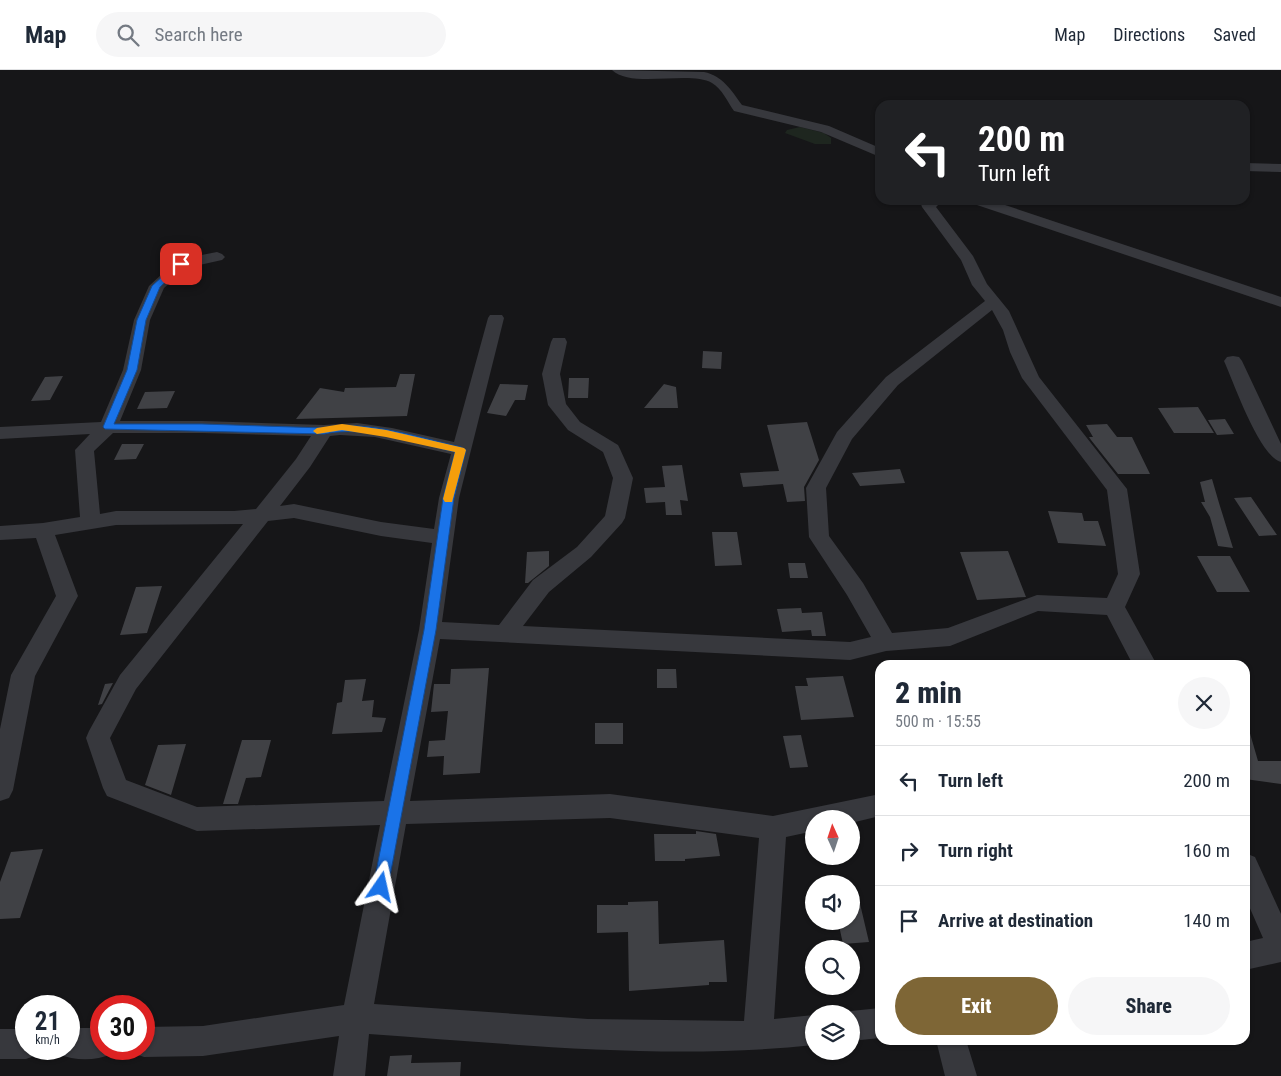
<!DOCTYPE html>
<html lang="en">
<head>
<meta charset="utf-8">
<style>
	:root { --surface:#fff; --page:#f6f6f7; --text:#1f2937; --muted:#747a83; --line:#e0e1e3; --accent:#7e6636 }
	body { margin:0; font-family:"Roboto Condensed",sans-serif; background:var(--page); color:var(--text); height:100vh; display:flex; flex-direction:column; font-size:19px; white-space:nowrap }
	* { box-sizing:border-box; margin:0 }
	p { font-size:16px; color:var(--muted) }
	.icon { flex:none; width:28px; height:28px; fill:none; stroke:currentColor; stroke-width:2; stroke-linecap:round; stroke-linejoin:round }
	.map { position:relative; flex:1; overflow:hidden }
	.sheet { position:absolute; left:875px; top:590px; width:375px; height:385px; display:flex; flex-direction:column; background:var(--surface); border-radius:15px; box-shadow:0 1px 4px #0004 }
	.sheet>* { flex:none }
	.guide { position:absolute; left:875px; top:30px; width:375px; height:105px; border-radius:15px; box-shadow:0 1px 4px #0004; background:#202124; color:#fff; overflow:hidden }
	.needle { width:32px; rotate:357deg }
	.buttons { position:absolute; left:805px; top:740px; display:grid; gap:10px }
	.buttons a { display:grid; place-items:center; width:55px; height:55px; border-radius:50%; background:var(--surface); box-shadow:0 1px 4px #0004; font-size:25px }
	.speed { position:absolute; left:15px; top:925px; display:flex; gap:10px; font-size:25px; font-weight:700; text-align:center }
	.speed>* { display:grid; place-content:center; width:65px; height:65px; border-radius:50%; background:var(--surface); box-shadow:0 1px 4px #0004; line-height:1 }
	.speed small { font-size:12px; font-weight:400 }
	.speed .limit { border:8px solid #d22; background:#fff; color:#111 }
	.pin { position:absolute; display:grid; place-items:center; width:42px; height:42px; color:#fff; margin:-21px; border-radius:10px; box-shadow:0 2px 8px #0006 }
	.me { position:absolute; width:55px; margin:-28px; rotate:11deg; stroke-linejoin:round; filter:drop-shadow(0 0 4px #0008) }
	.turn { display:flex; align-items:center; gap:18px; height:105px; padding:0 20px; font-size:22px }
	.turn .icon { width:65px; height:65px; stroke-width:2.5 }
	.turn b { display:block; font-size:35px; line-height:42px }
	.round { display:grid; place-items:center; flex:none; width:52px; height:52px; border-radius:26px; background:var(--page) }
	.overview { display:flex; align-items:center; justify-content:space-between; height:85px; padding:0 20px }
	h1 { font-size:30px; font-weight:800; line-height:38px }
	.cta { display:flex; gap:10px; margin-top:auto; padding:10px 20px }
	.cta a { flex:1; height:58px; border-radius:30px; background:var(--accent); color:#fff; font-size:20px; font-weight:800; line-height:58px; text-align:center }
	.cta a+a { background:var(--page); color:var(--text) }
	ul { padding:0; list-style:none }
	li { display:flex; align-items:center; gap:15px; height:70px; padding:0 20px; border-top:1px solid var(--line) }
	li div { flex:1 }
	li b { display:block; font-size:19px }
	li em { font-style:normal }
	header { display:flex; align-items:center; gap:30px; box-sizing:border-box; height:70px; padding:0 25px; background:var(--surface); border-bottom:1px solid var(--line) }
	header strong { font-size:24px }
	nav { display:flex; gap:28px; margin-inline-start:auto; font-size:18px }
	.search { width:350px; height:45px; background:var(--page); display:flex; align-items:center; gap:12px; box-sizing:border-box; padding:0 18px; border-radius:28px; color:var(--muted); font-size:19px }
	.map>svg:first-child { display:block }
	.green { fill:#1e261f }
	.building { fill:#404145 }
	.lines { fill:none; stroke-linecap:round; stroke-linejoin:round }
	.minor { fill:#37383d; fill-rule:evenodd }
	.route { fill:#1a73e8; stroke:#114b97 }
	.slow { fill:#f59e0b }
</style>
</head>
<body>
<header>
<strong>Map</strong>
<div class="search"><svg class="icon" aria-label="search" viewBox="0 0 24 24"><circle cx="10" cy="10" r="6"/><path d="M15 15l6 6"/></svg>Search here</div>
<nav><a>Map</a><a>Directions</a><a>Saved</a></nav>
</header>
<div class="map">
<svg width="1281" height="1006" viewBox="0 0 1281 1006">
	<rect width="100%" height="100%" fill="#161618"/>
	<path class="green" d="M800 57 824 63 831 68V74H815L785 63 787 60Z"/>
	<path class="building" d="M703 281 722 282 721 299 702 298Z
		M400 304H415L407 346 296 349 320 318 344 322 345 318 396 317Z
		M63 306 50 330 31 331 45 307Z
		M569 308H589L588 328H568Z
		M500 314 528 315 525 330H515L506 346 487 343Z
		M664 314 676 317 678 338H644Z
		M175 321 167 338 137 339 145 322Z
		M1198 337 1214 363H1174L1158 338Z
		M1225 349 1234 364 1217 365 1208 350Z
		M807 352 819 390 804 417 805 431 787 432 783 414 743 417 740 403 779 401 767 355Z
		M1107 354 1117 367H1132L1150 404H1118L1091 370 1089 367H1093L1086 355Z
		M122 374H144L136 389 114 390Z
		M682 395 688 431 680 430 682 445H666L665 432 646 433 644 418 665 417 662 396Z
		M900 399 905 413 860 416 852 403Z
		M1212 409 1219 433 1233 478 1218 476 1210 447 1201 432H1205L1200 412Z
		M1251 427 1277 465 1259 466 1234 428Z
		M1048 441 1082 443 1084 451H1098L1106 476 1058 473Z
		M712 462H737L742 495 715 496Z
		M549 481V496L528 513H525L527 482Z
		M1008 481 1026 527 977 530 960 482Z
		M1197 486H1230L1250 522H1217Z
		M788 493H805L808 508H790Z
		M162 516 147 563 120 565 136 517Z
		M801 538 802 543 822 542 826 566H812L811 560 782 562 777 539Z
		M489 598 480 703 443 705 444 686 427 687 429 671 445 670 448 641 431 642 434 614H450L451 599Z
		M657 599H676L677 618H657Z
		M843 606 854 647 801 650 795 616H808L806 608Z
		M366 609 362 631 374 630 372 647 386 648 382 662 332 664 337 633 342 632 345 610Z
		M113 613 102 634 98 635 105 614Z
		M595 653H623V674H595Z
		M1249 660 1258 691H1281V714L1245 709V661Z
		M801 665 808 697 790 698 783 666Z
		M242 670H271L261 707 246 708 238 734H223Z
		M186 674 171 725 145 715 158 675Z
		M696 761 716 764 720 786 685 789V791H655L654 764H696Z
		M43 779 20 848 0 849V812L11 782Z
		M851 821H857L869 872 843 874 838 851H851Z
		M658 831 659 874 724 870 727 912H709V915L629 921 628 862 597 863V835H628V832Z
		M412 985 411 993 461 992 460 1006H387L390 986Z"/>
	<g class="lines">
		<path class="minor" d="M612 0 704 2C723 6 731 20 742 35L829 56 880 78V87L821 62 734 41C727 31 722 19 712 13 690 0 631 19 612 0Z
			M1245 93 1281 94V102L1245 101Z
			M925 130H943L936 137 973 186 987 214 1009 241 1039 307 1127 419 1140 504 1125 537 1157 595H1133L1107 545 1038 541 950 576 886 581 850 590 440 569 410 731 610 724 773 746 880 724V746L851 753V749H814V761L786 767 774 949 814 945V975C667 991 516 974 369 964L365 1006H333L339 966 203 986 144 987 133 983 132 979H144V957L203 956 344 935 380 755 197 761 107 726 103 718 86 668 89 661 120 605 243 454 116 455 55 465 78 526 35 606 13 720 9 728 0 731V659L11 605 56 526 36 468 0 470V456L43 453 80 447 75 380 90 364 0 369V357L101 352 123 300 134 250 149 216 176 191 181 189 217 182 222 184 225 187 222 190 186 198 164 218 150 250 141 300 120 351H202L324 355 357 353 392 358 454 372 488 248 490 245H502L504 248 459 428 442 552 499 555 533 510 577 477 605 446 613 408 603 382 568 360 548 335 542 304 551 272 553 268H565L567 272 560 304 566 334 580 352 618 375 620 379 633 408 625 448 622 453 591 487 549 522 523 556 850 572 871 567 847 525 809 467 806 418 837 362 886 307 985 231 972 215 961 190 922 137 921 134ZM992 240 1003 260 1010 282 1022 308 1107 420 1118 504 1107 528 1037 525 948 558 892 563 863 513 829 466 826 418 852 369 898 315ZM113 363H202L311 366 296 389 256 439 234 441H116L100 444 94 381ZM340 365 375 367 451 384 439 428 434 459 381 452 294 434 280 436 310 397 330 366ZM294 448 381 466 432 473 419 560 384 731 197 737 126 710 110 668 136 619 268 451ZM610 748 759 768 744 951 588 949 374 934 406 754Z
			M969 130H990L1281 227V237L971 133Z
			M1233 286 1239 287 1242 291 1281 374V392C1259 386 1234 313 1224 291L1227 287Z
			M1245 783 1255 787 1281 844V892L1245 900V872L1263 868 1245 827Z
			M880 938V968L851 971V944H844L851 941Z
			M69 958H101V979H114L112 984C95 991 75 991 58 984L56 979H69Z
			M0 959H26V979H39L37 985 26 989H0Z
			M936 970H966L977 1006H945Z"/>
	</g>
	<path class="route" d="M178 192 185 194 160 217 146 250 137 300 114 354H202L324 358C366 349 420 368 461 377L466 380 454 428 436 560 388 817 386 822 381 824 375 822 373 817 424 560 443 428 455 382C415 373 364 355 324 364L105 359 103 357 127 300 137 250 152 216Z"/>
	<path class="slow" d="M342 354 386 360 464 378 466 380 452 432H445L443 429 455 382 386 367 342 360 317 364 313 361 317 358Z"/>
</svg>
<div class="buttons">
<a><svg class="needle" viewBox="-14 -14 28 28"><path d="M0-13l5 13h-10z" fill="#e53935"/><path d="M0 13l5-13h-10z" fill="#747a83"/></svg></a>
<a><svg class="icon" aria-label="sound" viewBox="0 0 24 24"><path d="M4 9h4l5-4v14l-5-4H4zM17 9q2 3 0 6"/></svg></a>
<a><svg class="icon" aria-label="search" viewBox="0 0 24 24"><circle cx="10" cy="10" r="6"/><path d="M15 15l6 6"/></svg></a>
<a><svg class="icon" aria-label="layers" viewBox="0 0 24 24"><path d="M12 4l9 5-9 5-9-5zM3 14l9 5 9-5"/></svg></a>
</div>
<div class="speed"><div>21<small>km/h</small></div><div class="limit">30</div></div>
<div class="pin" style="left:181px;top:194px;background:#d93025"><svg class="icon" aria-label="arrive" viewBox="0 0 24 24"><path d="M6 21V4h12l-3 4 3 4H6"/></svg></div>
<svg class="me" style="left:381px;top:817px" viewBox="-20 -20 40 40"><path d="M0-17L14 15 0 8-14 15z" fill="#1a73e8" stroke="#fff" stroke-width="4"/></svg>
<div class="guide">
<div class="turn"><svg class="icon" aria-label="left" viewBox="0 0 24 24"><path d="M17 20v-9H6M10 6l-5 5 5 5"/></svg><div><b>200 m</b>Turn left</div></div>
</div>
<section class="sheet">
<div class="overview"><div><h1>2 min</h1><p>500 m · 15:55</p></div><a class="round"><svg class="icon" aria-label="close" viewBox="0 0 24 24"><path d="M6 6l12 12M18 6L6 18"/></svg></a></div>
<ul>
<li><svg class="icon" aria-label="left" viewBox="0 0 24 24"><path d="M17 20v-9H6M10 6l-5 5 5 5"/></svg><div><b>Turn left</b></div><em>200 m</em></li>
<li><svg class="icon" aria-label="right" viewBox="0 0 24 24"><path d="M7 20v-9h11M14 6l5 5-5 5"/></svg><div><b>Turn right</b></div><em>160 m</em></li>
<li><svg class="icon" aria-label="arrive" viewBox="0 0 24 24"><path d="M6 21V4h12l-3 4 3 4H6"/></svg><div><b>Arrive at destination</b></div><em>140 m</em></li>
</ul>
<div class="cta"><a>Exit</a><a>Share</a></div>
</section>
</div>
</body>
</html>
